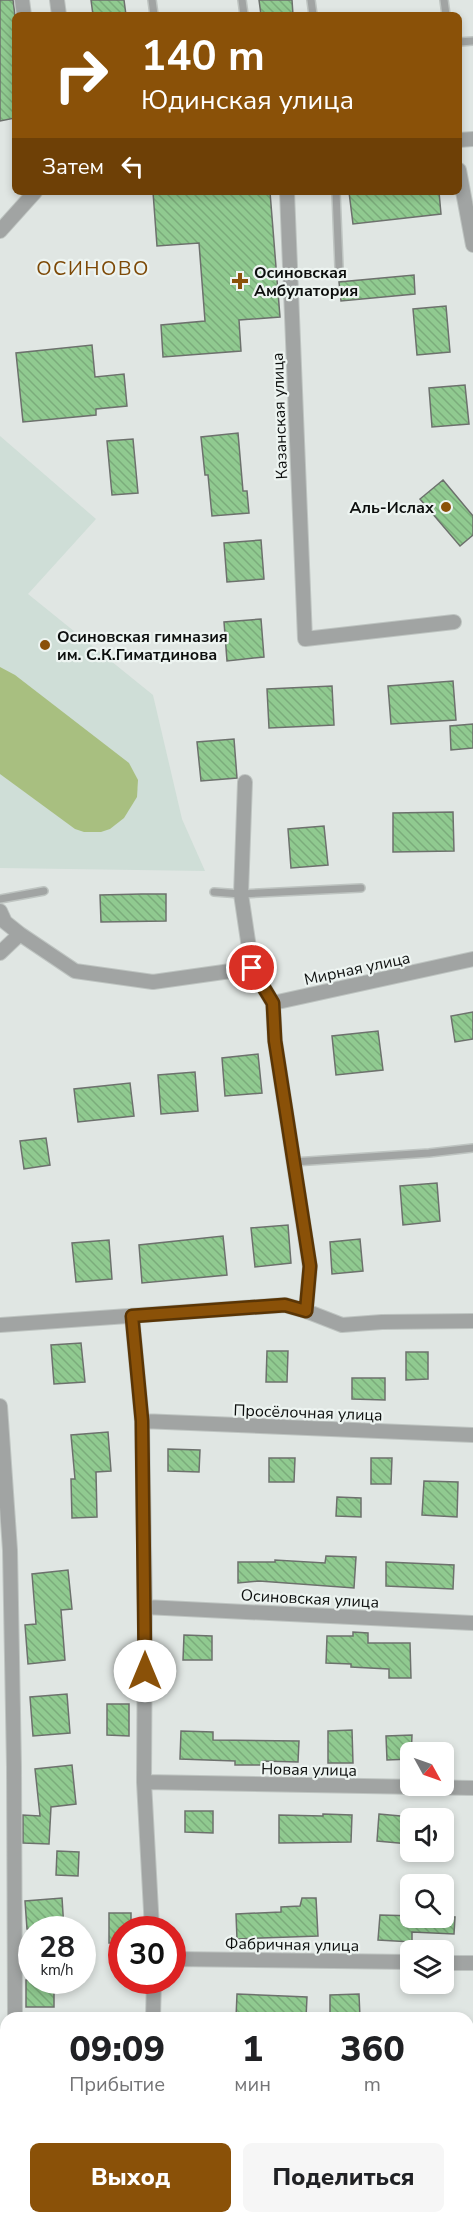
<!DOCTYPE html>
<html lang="ru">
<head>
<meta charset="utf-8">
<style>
	:root { --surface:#fff; --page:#f6f6f6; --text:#202124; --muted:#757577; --accent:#8a5108 }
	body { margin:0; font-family:"Nunito Sans",sans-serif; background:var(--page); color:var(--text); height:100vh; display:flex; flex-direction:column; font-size:22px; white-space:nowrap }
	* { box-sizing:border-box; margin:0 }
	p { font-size:20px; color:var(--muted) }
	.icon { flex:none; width:33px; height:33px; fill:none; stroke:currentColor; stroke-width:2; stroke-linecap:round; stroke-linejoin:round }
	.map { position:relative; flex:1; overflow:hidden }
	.details { position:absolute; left:0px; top:2012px; width:474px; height:212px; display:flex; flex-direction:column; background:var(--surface); border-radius:18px 18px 0 0; box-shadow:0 3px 9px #0003 }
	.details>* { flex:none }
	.banner { position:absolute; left:12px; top:12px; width:450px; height:183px; border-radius:9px; box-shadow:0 3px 9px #0003; background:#8a5108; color:#fff; overflow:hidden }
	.needle { width:39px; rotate:130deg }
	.tools { position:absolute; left:400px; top:1742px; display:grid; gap:12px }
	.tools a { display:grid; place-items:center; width:54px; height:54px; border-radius:9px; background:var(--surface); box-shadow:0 3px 9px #0003; font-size:30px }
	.speed { position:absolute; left:18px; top:1916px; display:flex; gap:12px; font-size:30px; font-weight:700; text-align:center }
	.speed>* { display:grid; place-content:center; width:78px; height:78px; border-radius:50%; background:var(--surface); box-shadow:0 3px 9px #0003; line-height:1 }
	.speed small { font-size:15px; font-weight:400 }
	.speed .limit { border:9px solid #d22; background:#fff; color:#111 }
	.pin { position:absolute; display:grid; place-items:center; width:51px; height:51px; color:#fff; margin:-26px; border:3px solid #fff; border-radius:50%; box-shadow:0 2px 6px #0007 }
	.me { position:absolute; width:66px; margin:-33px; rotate:0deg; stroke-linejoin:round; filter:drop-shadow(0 0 4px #0008) }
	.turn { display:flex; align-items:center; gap:21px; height:126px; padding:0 30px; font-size:27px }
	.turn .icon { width:78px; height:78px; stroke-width:2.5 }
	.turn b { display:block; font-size:42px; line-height:51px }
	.then { display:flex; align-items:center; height:57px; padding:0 30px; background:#0003; gap:12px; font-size:22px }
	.eta { display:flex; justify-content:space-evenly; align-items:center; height:102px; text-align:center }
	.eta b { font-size:36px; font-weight:800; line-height:42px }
	.action { display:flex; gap:12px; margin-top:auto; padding:12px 30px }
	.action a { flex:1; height:69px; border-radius:9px; background:var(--accent); color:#fff; font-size:24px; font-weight:800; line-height:69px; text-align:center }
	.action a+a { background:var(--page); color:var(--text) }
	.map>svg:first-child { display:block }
	.built { fill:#cfded7 }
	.green { fill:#a8bf80 }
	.building { fill:url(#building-back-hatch); stroke:#6d716d; stroke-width:1.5 }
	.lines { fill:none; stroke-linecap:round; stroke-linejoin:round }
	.lane-casing { stroke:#bec4c1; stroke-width:10 }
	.street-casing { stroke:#bec4c1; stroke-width:16 }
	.lane { stroke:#a1a4a3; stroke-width:7 }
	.street { stroke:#a1a4a3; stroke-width:14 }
	.route-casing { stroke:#5a3505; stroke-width:15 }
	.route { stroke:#8a5108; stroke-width:10 }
	.poi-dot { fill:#8a5108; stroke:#edf4f1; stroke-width:2 }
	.labels { text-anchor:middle; stroke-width:4.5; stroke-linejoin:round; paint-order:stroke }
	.poi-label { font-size:16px; font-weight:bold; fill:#0d0f0e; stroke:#edf4f1; text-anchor:start }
	.street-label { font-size:16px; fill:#0d0f0e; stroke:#edf4f1 }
	.quarter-label { font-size:20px; letter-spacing:1.5px; fill:#7d4907; stroke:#edf4f1 }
</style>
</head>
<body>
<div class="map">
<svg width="473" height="2222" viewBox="0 0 473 2222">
	<defs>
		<pattern id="building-back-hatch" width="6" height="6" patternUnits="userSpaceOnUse" patternTransform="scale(1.5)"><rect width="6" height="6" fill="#90ca90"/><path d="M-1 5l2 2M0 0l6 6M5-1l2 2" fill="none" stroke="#7bac7b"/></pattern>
	</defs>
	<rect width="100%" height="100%" fill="#e0e6e3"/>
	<path class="built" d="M0 436 96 519 28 594 153 695 182 819 205 871 0 868Z"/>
	<path class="green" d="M0 667 15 675 129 763 138 780 137 797 124 818 110 829 101 832H84L75 829 0 774Z"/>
	<path class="building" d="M0 0H13L15 16V118L0 121Z
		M91 0H124L126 15H93Z
		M259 0H292L293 15H261Z
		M153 192H270L280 317 239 320 241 351 163 357 161 325 205 321 199 243 157 246Z
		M349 192H439L441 214 353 224Z
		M414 275 415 294 341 301 339 282Z
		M446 306 450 352 417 355 413 309Z
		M92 345 95 377 124 374 127 406 96 409V415L23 422 16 353Z
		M465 385 469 424 432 427 429 388Z
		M238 433 243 491H247L249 513 212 516 208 475H205L201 437Z
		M133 439 138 493 112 495 107 441Z
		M443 480 473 516V535L460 546 420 499Z
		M261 540 264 579 227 582 224 543Z
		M261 619 264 657 227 661 224 622Z
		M453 681 456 720 391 724 388 686Z
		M332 686 334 725 269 728 267 689Z
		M473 724V748L451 750 450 726Z
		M234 739 237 778 201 781 197 742Z
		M453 812 454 851 393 852V813Z
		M324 826 328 865 291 868 288 829Z
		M142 894H166V921L101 922 100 895Z
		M473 1012V1039L455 1042 451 1016Z
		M378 1031 383 1070 336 1075 332 1036Z
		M258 1054 262 1093 225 1096 222 1058Z
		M195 1072 198 1111 161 1114 158 1075Z
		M130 1083 134 1116 78 1122 74 1089Z
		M46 1138 50 1165 24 1169 20 1141Z
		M437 1183 440 1221 403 1225 400 1186Z
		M288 1225 291 1263 255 1267 251 1228Z
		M223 1236 227 1275 142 1283 139 1245Z
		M360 1239 363 1271 332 1274 330 1242Z
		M109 1240 112 1279 76 1282 72 1243Z
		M81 1343 85 1382 54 1384 51 1345Z
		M267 1351H288L287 1382H266Z
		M406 1352H428V1379L406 1380Z
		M352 1378H385V1400L352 1399Z
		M108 1432 111 1471 96 1472 97 1517 72 1518 71 1479H75L71 1435Z
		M168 1449 200 1450 199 1472 168 1471Z
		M269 1458H295L294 1482H269Z
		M371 1458H392L391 1484H371Z
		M424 1481 458 1482 457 1517 422 1515Z
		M337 1497 361 1498V1517L336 1516Z
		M326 1556 356 1557 354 1588 259 1581 238 1583V1562H275V1560L325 1563Z
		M386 1562 454 1565 453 1589 386 1586Z
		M68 1570 72 1609 61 1610 65 1660 28 1664 25 1625 36 1624 32 1574Z
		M353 1632 368 1633V1643H410L411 1678H389V1669L351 1667V1664L326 1663 327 1636H353Z
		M184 1635 212 1636V1660H183Z
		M67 1694 70 1733 33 1736 30 1697Z
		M107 1704H129V1736L107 1735Z
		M352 1730 353 1763H328V1731Z
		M181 1731 213 1732V1740L299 1741 298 1762 263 1761V1765H235V1761L180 1759Z
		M412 1735 411 1759 387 1760 386 1736Z
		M72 1765 76 1804 51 1807 49 1844 23 1843V1815L40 1816 35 1769Z
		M185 1811H213V1833L185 1832Z
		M323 1814 352 1815 351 1842 279 1843V1815L323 1816Z
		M379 1814 411 1817 409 1844 377 1841Z
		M57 1851 79 1852 78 1876 56 1875Z
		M62 1898 64 1929H27L25 1901Z
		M302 1898H316L318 1936 237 1939 236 1914 281 1912V1907L300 1906Z
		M109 1913H131V1929H122V1943H109Z
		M380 1915 455 1917 454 1934 412 1932V1942L378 1940Z
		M26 1980H54V2007H26Z
		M237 1994 307 1997 306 2018H236Z
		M359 1994 360 2018H330V1995Z"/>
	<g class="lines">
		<g class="lane-casing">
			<path id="lane" d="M152 0 154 15
				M242 0 244 15
				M311 0 313 15
				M444 0 446 15
				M459 42 473 41
				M336 192 339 267
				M214 892 241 894 361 888
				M0 899 44 891
				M294 1162 429 1153 473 1148"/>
		</g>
		<g class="street-casing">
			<path id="street" d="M22 0 24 15
				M57 0 59 15
				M459 140 473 139
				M459 170 473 245
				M287 192 305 639 454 622
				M0 231 35 192
				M245 782 241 894 252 968
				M0 911 5 922 20 934
				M0 953 20 934 75 971 153 982 252 968 273 1003 473 959
				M273 1003 275 1041 310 1267 306 1311
				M132 1316 142 1421 145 1607 144 1782 152 1929
				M0 1325 285 1305 306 1311 342 1325 382 1322 473 1321
				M0 1406 10 1550 14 1767 15 2018
				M142 1421 473 1435
				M145 1607 473 1623
				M144 1782 473 1788
				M172 1959 411 1962
				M444 1963H473
				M153 2018 154 1980
				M468 2155H473
				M16 2217V2222
				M141 2222V2217"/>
		</g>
		<use href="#lane" class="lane"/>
		<use href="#street" class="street"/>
	</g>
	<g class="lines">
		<g class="route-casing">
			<path id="route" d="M145 1671 142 1421 132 1316 285 1305 306 1311 310 1266 275 1041 273 1003 252 968"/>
		</g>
		<use href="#route" class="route"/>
	</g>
	<g class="poi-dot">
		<path d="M237 272h6v6h6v6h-6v6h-6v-6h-6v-6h6z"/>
		<circle cx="446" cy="507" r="6"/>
		<circle cx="45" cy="645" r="6"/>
	</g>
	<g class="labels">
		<g class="poi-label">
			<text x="254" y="278">Осиновская<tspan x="254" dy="18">Амбулатория</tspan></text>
			<text x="434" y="513" text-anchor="end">Аль-Ислах</text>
			<text x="57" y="642">Осиновская гимназия<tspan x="57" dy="18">им. С.К.Гиматдинова</tspan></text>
		</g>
		<g class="street-label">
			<text transform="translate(279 416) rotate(-92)" y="6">Казанская улица</text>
			<text transform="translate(357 968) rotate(-12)" y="6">Мирная улица</text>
			<text transform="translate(308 1412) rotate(2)" y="6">Просёлочная улица</text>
			<text transform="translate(310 1598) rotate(3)" y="6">Осиновская улица</text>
			<text transform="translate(309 1769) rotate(1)" y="6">Новая улица</text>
			<text transform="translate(292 1944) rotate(1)" y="6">Фабричная улица</text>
		</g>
		<g class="quarter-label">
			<text x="93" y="275">ОСИНОВО</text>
		</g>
	</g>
</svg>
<div class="tools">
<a><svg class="needle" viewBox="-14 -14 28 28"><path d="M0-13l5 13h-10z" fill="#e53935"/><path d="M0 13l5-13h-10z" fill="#757577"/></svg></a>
<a><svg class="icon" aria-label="sound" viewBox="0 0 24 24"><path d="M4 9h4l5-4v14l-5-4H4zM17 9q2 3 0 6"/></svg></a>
<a><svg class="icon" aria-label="search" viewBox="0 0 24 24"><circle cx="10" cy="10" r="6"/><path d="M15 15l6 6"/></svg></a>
<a><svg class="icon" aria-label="layers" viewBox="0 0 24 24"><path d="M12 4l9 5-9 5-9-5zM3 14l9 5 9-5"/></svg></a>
</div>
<div class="speed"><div>28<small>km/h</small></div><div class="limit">30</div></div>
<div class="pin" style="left:252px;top:968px;background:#d93025"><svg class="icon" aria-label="arrive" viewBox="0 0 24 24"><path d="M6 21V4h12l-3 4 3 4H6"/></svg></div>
<svg class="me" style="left:145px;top:1671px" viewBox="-20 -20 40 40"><circle r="19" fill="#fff"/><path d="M0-13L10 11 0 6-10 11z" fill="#8a5108"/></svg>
<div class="banner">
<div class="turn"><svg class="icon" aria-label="right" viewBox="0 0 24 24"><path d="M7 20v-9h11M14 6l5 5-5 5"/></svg><div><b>140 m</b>Юдинская улица</div></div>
<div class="then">Затем<svg class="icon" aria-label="left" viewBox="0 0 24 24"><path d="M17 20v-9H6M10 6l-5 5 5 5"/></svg></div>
</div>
<section class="details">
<div class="eta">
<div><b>09:09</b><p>Прибытие</p></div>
<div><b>1</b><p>мин</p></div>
<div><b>360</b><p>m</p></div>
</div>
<div class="action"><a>Выход</a><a>Поделиться</a></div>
</section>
</div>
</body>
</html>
